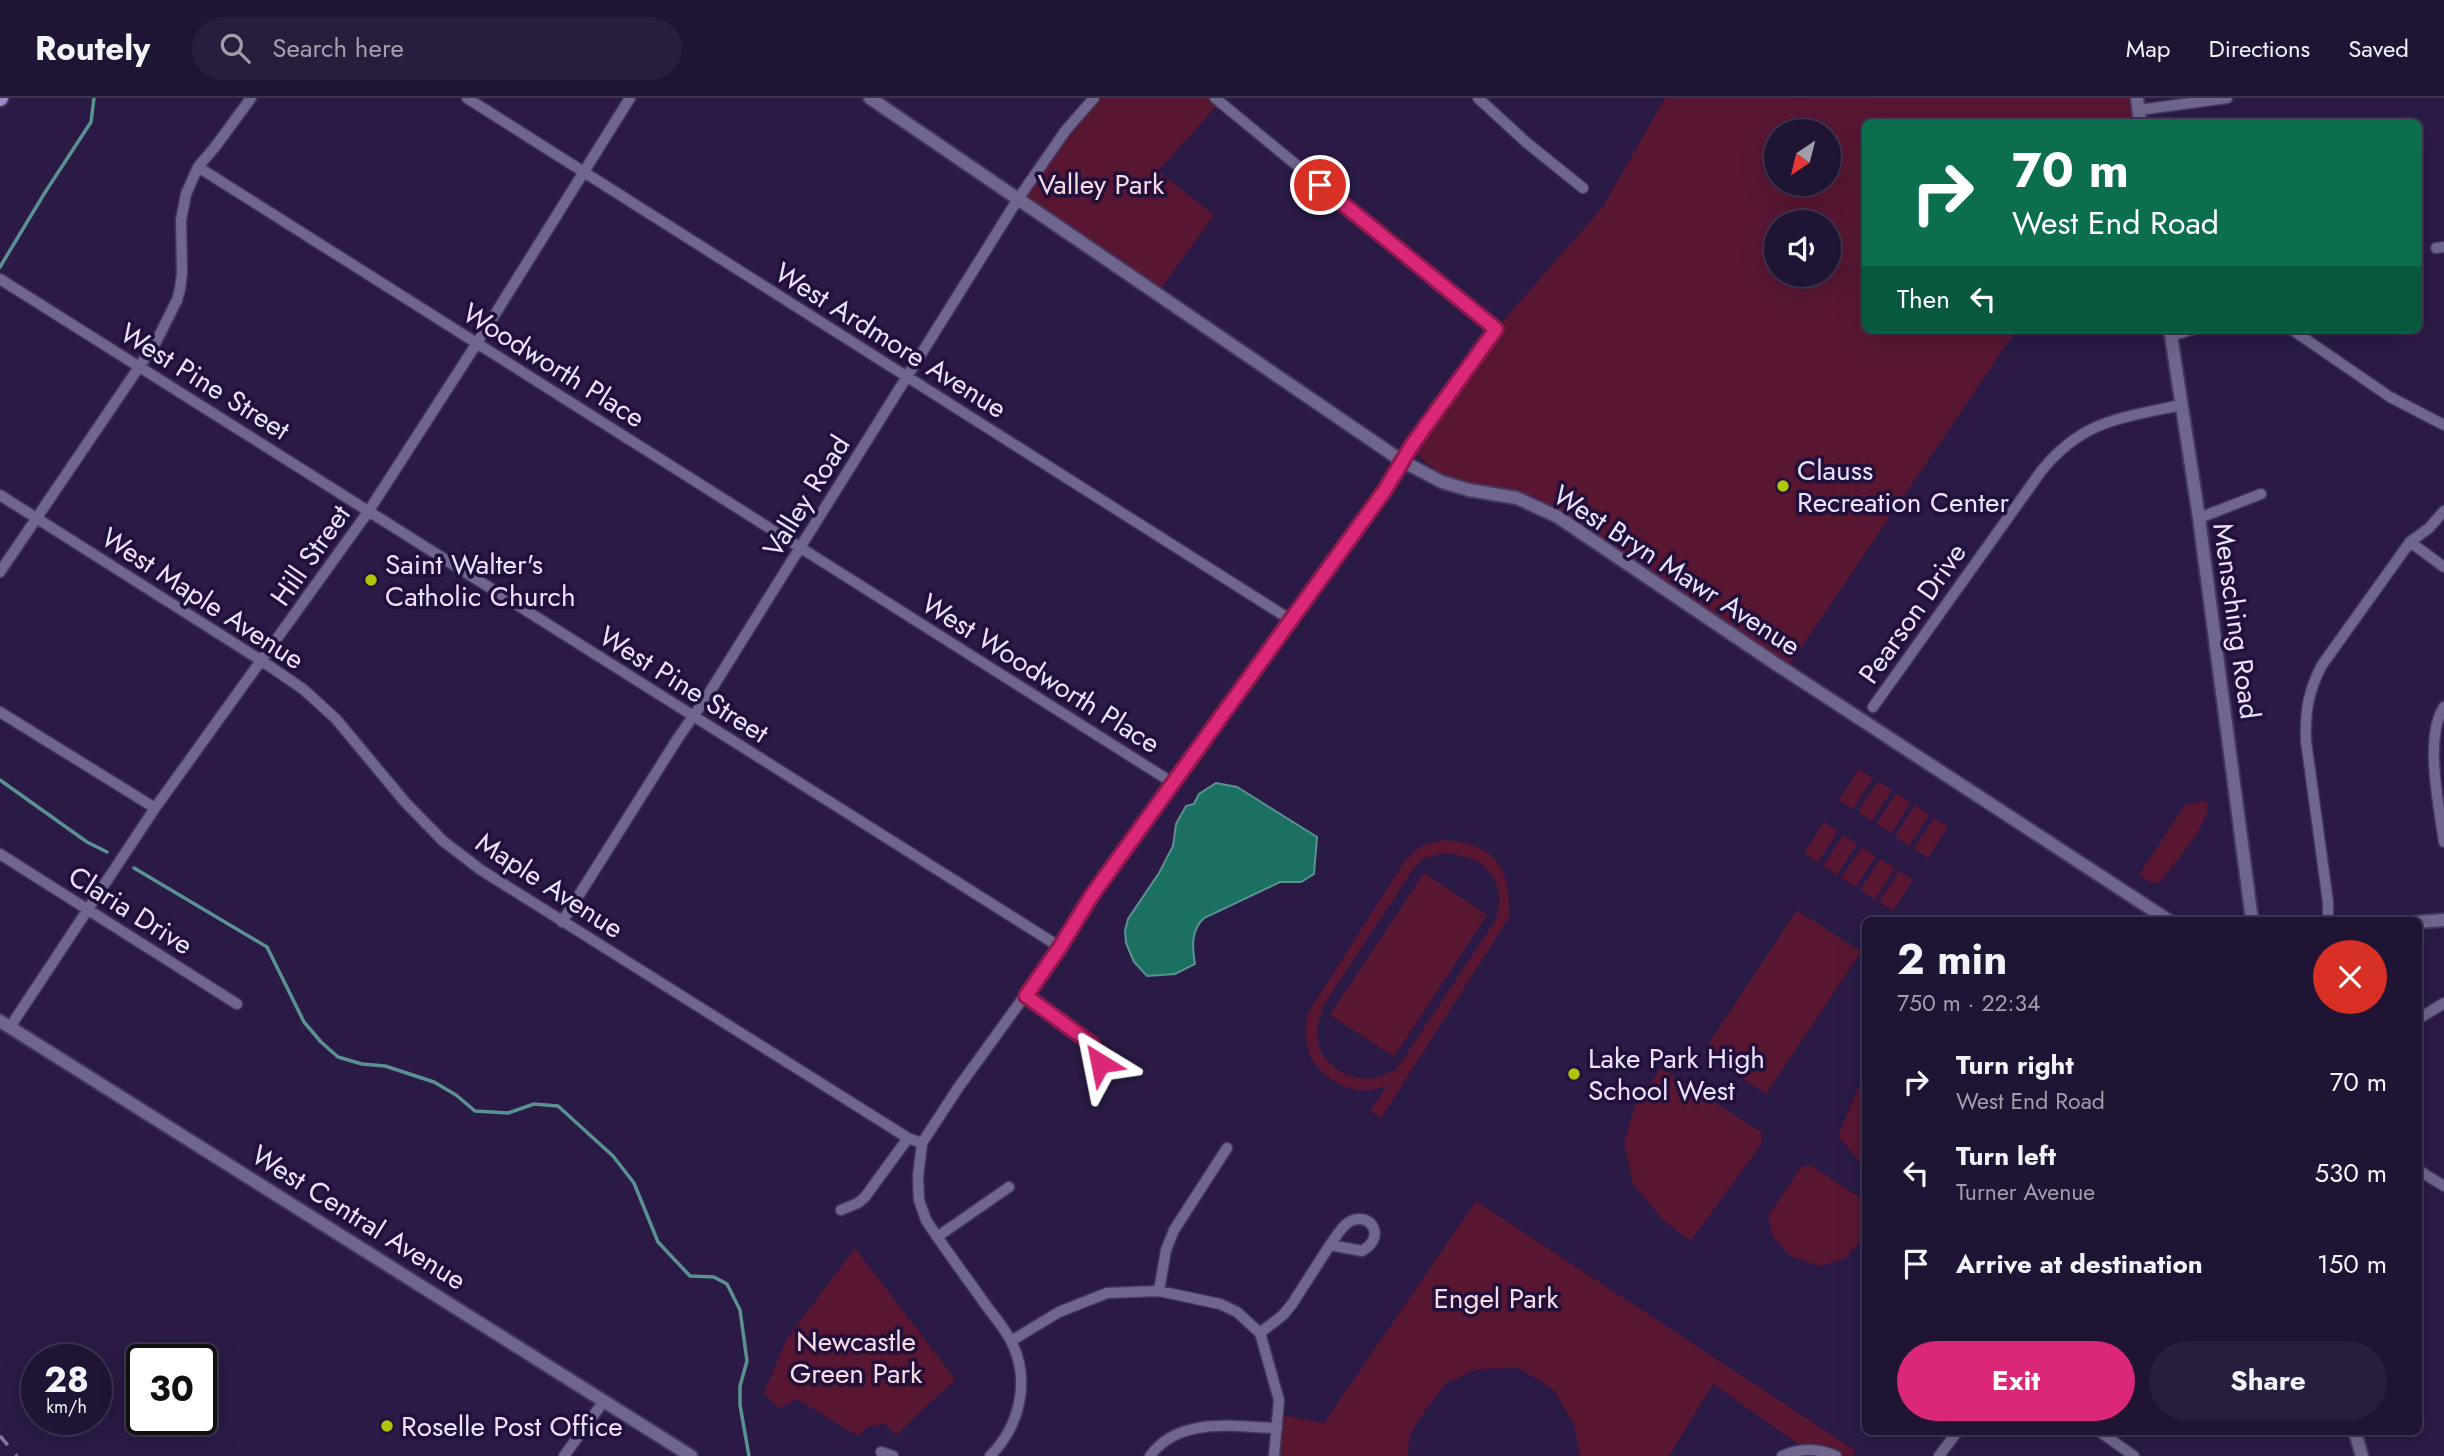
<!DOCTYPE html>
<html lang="en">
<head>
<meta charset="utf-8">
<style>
	:root { --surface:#201434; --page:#281d3c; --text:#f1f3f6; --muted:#a29eac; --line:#3d334f; --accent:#db2777 }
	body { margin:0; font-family:Jost,sans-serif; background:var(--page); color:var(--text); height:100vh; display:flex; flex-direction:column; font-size:26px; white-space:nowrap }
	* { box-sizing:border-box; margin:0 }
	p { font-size:23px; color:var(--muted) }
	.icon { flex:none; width:38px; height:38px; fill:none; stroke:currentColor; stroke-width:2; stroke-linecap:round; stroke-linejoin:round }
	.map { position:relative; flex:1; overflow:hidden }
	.details { position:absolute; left:1862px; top:819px; width:560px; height:518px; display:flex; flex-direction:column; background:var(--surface); border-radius:10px; box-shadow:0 7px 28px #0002,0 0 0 2px var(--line) }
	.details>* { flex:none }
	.banner { position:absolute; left:1862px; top:21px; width:560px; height:214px; border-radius:10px; box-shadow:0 7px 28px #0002,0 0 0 2px var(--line); background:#0b6e4f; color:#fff; overflow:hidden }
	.needle { width:46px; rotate:215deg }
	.fabs { position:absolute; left:1764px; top:21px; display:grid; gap:14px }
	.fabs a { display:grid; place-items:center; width:77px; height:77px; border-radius:50%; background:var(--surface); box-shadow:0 7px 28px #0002,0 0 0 2px var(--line); font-size:35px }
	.speed { position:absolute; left:21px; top:1246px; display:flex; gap:14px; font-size:35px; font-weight:700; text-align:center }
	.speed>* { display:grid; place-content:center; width:91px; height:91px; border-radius:50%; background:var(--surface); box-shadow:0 7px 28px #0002,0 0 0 2px var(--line); line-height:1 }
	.speed small { font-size:18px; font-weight:400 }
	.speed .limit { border:4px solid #111; border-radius:10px; background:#fff; color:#111 }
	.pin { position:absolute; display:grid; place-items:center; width:60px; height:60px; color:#fff; margin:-30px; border:4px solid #fff; border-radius:50%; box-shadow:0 2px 7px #0007 }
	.me { position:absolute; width:77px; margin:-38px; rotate:325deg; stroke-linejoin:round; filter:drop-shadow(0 0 5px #0008) }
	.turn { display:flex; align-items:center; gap:24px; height:147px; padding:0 35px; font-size:32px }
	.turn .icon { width:91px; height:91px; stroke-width:2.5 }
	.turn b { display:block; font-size:49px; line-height:60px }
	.then { display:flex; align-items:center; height:66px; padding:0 35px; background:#0003; gap:14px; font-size:26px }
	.round { display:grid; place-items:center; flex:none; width:74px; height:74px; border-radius:37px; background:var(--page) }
	.head { display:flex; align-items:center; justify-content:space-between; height:119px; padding:0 35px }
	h1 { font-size:42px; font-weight:700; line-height:52px }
	.primary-button { display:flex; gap:14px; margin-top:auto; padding:14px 35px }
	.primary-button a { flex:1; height:80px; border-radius:42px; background:var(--accent); color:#fff; font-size:28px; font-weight:700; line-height:80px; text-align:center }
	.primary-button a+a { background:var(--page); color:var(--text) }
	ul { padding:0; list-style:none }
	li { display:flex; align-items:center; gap:21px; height:91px; padding:0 35px }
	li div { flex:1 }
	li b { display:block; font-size:26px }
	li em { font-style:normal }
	header { display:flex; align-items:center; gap:42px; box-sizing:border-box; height:98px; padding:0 35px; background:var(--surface); border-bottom:2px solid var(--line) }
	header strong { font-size:33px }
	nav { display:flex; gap:38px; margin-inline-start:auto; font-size:24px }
	.search { width:490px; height:63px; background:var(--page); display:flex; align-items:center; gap:18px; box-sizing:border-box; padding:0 24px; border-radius:38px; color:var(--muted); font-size:26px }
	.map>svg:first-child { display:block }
	.green { fill:#581633; fill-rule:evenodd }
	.water { fill:#1b7061; stroke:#599290; stroke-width:2 }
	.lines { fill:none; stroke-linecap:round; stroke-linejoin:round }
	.stream { stroke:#599290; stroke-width:3.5 }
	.minor-casing { stroke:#45365f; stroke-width:13 }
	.tertiary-casing { stroke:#45365f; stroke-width:16 }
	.secondary-casing { stroke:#45365f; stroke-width:18 }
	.minor { stroke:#70658c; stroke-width:10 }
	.tertiary { stroke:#70658c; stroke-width:12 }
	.secondary { stroke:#9b88c7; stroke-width:14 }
	.rail { stroke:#85789d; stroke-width:3.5; stroke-dasharray:12 12; stroke-linecap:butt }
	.route-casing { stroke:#8e194d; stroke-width:18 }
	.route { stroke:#db2777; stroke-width:12 }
	.poi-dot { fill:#afc508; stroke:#21103a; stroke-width:2.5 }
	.labels { text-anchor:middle; stroke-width:7; stroke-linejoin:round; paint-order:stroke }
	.park-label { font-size:28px; fill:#f8dce4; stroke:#21103a }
	.street-label { font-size:28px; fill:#e9e1fe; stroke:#21103a }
	.poi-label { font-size:28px; fill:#e9e1fe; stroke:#21103a; text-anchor:start }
</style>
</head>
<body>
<header>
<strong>Routely</strong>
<div class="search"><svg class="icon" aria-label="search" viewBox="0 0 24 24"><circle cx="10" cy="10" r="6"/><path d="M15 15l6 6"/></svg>Search here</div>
<nav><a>Map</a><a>Directions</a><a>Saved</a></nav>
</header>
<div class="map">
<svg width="2444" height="1358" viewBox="0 0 2444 1358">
	<rect width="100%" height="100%" fill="#2a1a45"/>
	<path class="green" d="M1094 0H1215L1220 4 1158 73 1214 117 1157 196 1018 101Z
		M1665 0H2137L2141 24H1866V231H2017L1786 572 1558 419 1469 392 1435 372 1416 356 1420 347 1496 231 1602 110ZM1776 33H1829V86H1776ZM1776 124H1829V177H1776Z
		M1859 671 1873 680 1853 711 1839 702Z
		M1878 683 1892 692 1872 723 1858 714Z
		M1896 695 1911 704 1891 735 1876 726Z
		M2205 703 2208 705C2208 729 2175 763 2161 784L2152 785 2139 777 2185 707Z
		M1915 707 1929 717 1909 748 1895 738Z
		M1934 720 1948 729 1928 760 1914 750Z
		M1824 724 1838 733 1818 764 1804 755Z
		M1843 737 1857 746 1837 777 1823 768Z
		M1442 742C1496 746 1509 766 1510 818L1381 1020 1370 1013 1387 988C1382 989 1376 991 1371 992 1344 995 1313 975 1307 948 1305 936 1306 926 1308 915L1404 764 1419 749ZM1441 755C1482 756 1510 780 1495 823L1396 972C1390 974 1382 978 1375 980 1349 984 1317 965 1317 936 1317 925 1321 915 1325 905L1413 771 1423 761Z
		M1862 749 1876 758 1856 789 1841 780Z
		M1880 761 1895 770 1875 801 1860 792Z
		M1899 773 1913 782 1893 813 1879 804Z
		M1424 775 1487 817 1394 959 1330 917Z
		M1797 812 1861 854 1766 996 1703 954Z
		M1661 970 1761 1034 1762 1045 1691 1143 1663 1122 1633 1086 1624 1045 1635 1008Z
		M1865 974V1070L1838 1038Z
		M1811 1067 1865 1103V1137L1846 1160 1821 1168 1790 1158 1773 1139 1768 1118 1801 1069Z
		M1476 1103 1856 1353 1852 1358H1834L1807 1352 1713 1286 1669 1358H1580L1574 1327 1555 1293 1519 1270 1478 1271 1446 1285 1426 1311 1409 1338 1408 1358H1274L1279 1317 1324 1325Z
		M855 1150 955 1281 896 1337 885 1326 869 1328 858 1338 797 1301 779 1310 764 1295 786 1242Z"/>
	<path class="water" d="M1216 685 1237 689 1317 739 1314 776 1301 784H1280L1204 820C1191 832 1192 849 1195 866L1175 876 1147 878 1134 864 1126 845 1125 833 1128 821 1159 775 1173 748 1176 726 1186 708 1194 706 1199 696Z"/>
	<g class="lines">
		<path class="stream" d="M0 169 44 96 91 24 94 0
			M0 682 87 744 107 754
			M134 770 267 849 304 924 321 944 338 959 362 966 385 968 434 984 456 997 475 1013 508 1015 534 1006 558 1008 613 1058 634 1085 658 1144 690 1178 714 1179 727 1186 740 1212 747 1263 740 1288V1307L749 1358"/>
		<g class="minor-casing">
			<path id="minor" d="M467 0 1291 522
				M1478 0 1527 45 1583 90
				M2139 12 2227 0
				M198 69 1173 685
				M2436 150 2444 149
				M0 181 1060 849
				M2291 231 2390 299 2444 327
				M2171 238 2193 231
				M0 397 262 563 303 591 336 621 405 704 443 743 481 772 908 1040 922 1045
				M2199 420 2261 396
				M2410 444 2444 469
				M0 474 156 244 177 202 180 191 182 175 181 122 186 96 198 69 215 49 251 0
				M1873 609 2042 372C2083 322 2121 320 2181 307
				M2444 609C2424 638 2439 709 2444 744
				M0 614 155 710
				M0 756 237 906
				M2328 822V804L2306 643C2305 614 2308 593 2322 567L2410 444 2429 430 2444 413
				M562 824 678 640 706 600 1018 101 1066 32 1094 0
				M1026 898 1092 946 1100 965
				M2423 918 2444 905
				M10 929 155 710 368 414 477 245 630 0
				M2418 1072 2444 1088
				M841 1112 858 1105 865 1099 908 1040
				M937 1139 1009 1089
				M1159 1193 1166 1152 1174 1132 1227 1050
				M1260 1235 1283 1217 1292 1206 1330 1147 1362 1153C1388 1138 1369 1112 1349 1124 1341 1129 1335 1140 1330 1147
				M1011 1243 1059 1214 1107 1195 1159 1193 1220 1206 1237 1214 1260 1235 1279 1302 1274 1358
				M2100 1334 2134 1358
				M881 1354 893 1358
				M564 1358 604 1303
				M990 1358C1020 1328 1031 1282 1011 1243 1004 1229 992 1216 983 1203 964 1176 944 1150 926 1122L919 1102 918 1079 922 1045 958 990 1060 849 1092 797 1385 392 1412 347 1496 231 1215 0
				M1150 1358C1179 1318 1233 1329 1277 1330
				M1782 1358C1800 1350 1818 1350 1836 1358
				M1939 1358 1957 1334"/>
		</g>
		<g class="tertiary-casing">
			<path id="tertiary" d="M870 0 1402 363 1442 384 1469 392 1517 400 1558 419 1776 566 2168 822
				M2137 0 2140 24
				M2170 231 2199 420 2252 822
				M2418 824 2444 822
				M0 923 691 1358
				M2355 1334 2362 1358"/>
		</g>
		<g class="secondary-casing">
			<path id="secondary" d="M0 1 1 0"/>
		</g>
		<use href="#minor" class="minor"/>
		<use href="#tertiary" class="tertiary"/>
		<use href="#secondary" class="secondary"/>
		<path class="rail" d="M0 1338 17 1358"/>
	</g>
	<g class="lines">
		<g class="route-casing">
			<path id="route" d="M1100 965 1092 946 1026 898 1060 849 1092 797 1385 392 1412 347 1496 231 1320 87"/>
		</g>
		<use href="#route" class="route"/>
	</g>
	<g class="poi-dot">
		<circle cx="1783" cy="388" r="7"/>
		<circle cx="371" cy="482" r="7"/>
		<circle cx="1574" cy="976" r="7"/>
		<circle cx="387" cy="1328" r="7"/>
	</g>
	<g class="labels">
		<g class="park-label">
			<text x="1101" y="96">Valley Park</text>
			<text x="1496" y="1210">Engel Park</text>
			<text x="856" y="1253">Newcastle<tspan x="856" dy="32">Green Park</tspan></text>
		</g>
		<g class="street-label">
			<text transform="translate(891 242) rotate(32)" y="10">West Ardmore Avenue</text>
			<text transform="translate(554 267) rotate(32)" y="10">Woodworth Place</text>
			<text transform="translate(205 283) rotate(32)" y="10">West Pine Street</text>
			<text transform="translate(806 398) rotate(-58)" y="10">Valley Road</text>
			<text transform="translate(310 457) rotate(-55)" y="10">Hill Street</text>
			<text transform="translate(1677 472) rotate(33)" y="10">West Bryn Mawr Avenue</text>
			<text transform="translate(203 500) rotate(33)" y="10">West Maple Avenue</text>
			<text transform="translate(1912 515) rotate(-55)" y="10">Pearson Drive</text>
			<text transform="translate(2237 523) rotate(82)" y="10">Mensching Road</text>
			<text transform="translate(1041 575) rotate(32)" y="10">West Woodworth Place</text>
			<text transform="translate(684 586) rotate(32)" y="10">West Pine Street</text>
			<text transform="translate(550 787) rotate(33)" y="10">Maple Avenue</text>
			<text transform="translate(131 812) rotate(32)" y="10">Claria Drive</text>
			<text transform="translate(359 1119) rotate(32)" y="10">West Central Avenue</text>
		</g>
		<g class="poi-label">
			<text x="1797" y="382">Clauss<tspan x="1797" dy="32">Recreation Center</tspan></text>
			<text x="385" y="476">Saint Walter's<tspan x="385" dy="32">Catholic Church</tspan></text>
			<text x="1588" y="970">Lake Park High<tspan x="1588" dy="32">School West</tspan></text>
			<text x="401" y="1338">Roselle Post Office</text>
		</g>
	</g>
</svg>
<div class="fabs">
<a><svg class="needle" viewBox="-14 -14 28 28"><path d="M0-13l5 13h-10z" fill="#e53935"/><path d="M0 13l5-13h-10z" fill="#a29eac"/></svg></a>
<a><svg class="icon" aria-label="sound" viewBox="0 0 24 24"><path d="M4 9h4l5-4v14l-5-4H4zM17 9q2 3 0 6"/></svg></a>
</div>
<div class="speed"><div>28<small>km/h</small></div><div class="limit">30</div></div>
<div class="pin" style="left:1320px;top:87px;background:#d93025"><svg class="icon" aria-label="arrive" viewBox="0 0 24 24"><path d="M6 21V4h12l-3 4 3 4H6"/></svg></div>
<svg class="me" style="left:1100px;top:965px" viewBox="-20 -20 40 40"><path d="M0-17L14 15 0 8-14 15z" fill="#db2777" stroke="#fff" stroke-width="4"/></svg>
<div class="banner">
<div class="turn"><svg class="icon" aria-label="right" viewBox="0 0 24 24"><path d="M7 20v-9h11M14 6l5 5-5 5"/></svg><div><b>70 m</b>West End Road</div></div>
<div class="then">Then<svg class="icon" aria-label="left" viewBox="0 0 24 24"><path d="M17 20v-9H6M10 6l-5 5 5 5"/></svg></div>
</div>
<section class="details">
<div class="head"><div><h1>2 min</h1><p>750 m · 22:34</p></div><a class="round" style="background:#d93025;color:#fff"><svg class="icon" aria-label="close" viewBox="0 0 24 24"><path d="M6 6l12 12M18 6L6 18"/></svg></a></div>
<ul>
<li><svg class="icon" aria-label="right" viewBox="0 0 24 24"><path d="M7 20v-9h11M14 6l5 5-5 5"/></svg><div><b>Turn right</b><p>West End Road</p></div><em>70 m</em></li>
<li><svg class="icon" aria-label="left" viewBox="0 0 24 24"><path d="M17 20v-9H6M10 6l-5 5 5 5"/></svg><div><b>Turn left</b><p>Turner Avenue</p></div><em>530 m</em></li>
<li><svg class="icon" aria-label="arrive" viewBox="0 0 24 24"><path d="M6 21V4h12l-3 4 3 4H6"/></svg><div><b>Arrive at destination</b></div><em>150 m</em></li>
</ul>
<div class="primary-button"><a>Exit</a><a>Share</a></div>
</section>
</div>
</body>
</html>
